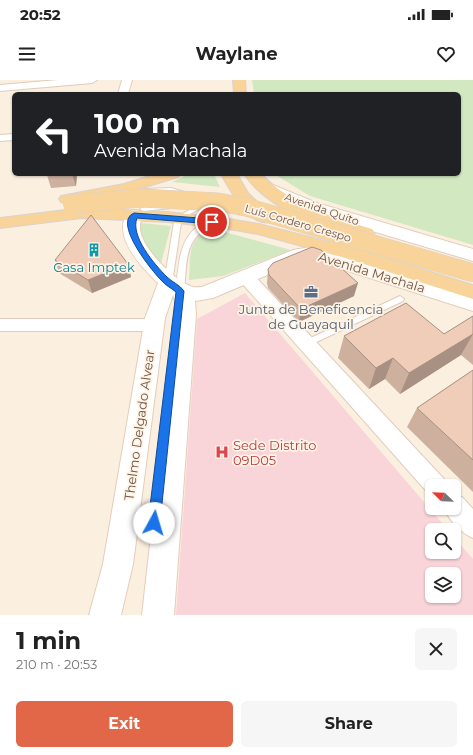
<!DOCTYPE html>
<html lang="en">
<head>
<meta charset="utf-8">
<style>
	:root { --surface:#fff; --page:#f6f6f6; --text:#222; --muted:#767676; --accent:#e26748 }
	body { margin:0; font-family:Montserrat,sans-serif; background:var(--page); color:var(--text); height:100vh; display:flex; flex-direction:column; font-size:15px; white-space:nowrap }
	* { box-sizing:border-box; margin:0 }
	p { font-size:13px; color:var(--muted) }
	.icon { flex:none; width:22px; height:22px; fill:none; stroke:currentColor; stroke-width:2; stroke-linecap:round; stroke-linejoin:round }
	.map { position:relative; height:535px; overflow:hidden }
	.sheet { display:flex; flex-direction:column; background:var(--surface); flex:1 }
	.sheet>* { flex:none }
	.guide { position:absolute; left:12px; top:12px; width:449px; height:84px; border-radius:6px; box-shadow:0 1px 3px #0004; background:#202124; color:#fff; overflow:hidden }
	.needle { width:26px; rotate:293deg }
	.buttons { position:absolute; left:425px; top:399px; display:grid; gap:8px }
	.buttons a { display:grid; place-items:center; width:36px; height:36px; border-radius:6px; background:var(--surface); box-shadow:0 1px 3px #0004; font-size:20px }
	.pin { position:absolute; display:grid; place-items:center; width:34px; height:34px; color:#fff; margin:-17px; border:2px solid #fff; border-radius:50%; box-shadow:0 1px 4px #0007 }
	.me { position:absolute; width:44px; margin:-22px; rotate:6deg; stroke-linejoin:round; filter:drop-shadow(0 0 3px #0008) }
	.turn { display:flex; align-items:center; gap:14px; height:84px; padding:0 16px; font-size:18px }
	.turn .icon { width:52px; height:52px; stroke-width:2.5 }
	.turn b { display:block; font-size:28px; line-height:34px }
	.round { display:grid; place-items:center; flex:none; width:42px; height:42px; border-radius:6px; background:var(--page) }
	.overview { display:flex; align-items:center; justify-content:space-between; height:68px; padding:0 16px }
	h1 { font-size:24px; font-weight:700; line-height:30px }
	.cta { display:flex; gap:8px; margin-top:auto; padding:8px 16px }
	.cta a { flex:1; height:46px; border-radius:6px; background:var(--accent); color:#fff; font-size:16px; font-weight:700; line-height:46px; text-align:center }
	.cta a+a { background:var(--page); color:var(--text) }
	.status { display:flex; justify-content:space-between; align-items:center; height:28px; padding:0 20px; background:var(--surface); direction:ltr }
	.status svg { height:11px; fill:currentColor }
	header { display:flex; justify-content:space-between; align-items:center; height:52px; padding:0 16px; background:var(--surface); font-size:18px; font-weight:700 }
	.map>svg:first-child { display:block }
	.medical { fill:#f9d4d9; fill-rule:evenodd }
	.green { fill:#d1e8c0 }
	.lines { fill:none; stroke-linecap:round; stroke-linejoin:round }
	.lane-casing { stroke:#dfccbd; stroke-width:2 }
	.street-casing { stroke:#dfccbd; stroke-width:2 }
	.secondary-casing { stroke:#e3cdbb; stroke-width:2 }
	.primary-casing { stroke:#dad3d0; stroke-width:2 }
	.lane { fill:#fff; fill-rule:evenodd }
	.street { fill:#fff; fill-rule:evenodd }
	.secondary { fill:#fff; fill-rule:evenodd }
	.primary { fill:#f8d39a; fill-rule:evenodd }
	.primary-bridge-casing { stroke:#dad3d0; stroke-width:19; stroke-linecap:butt }
	.primary-bridge { stroke:#f8d39a; stroke-width:18 }
	.wall { fill:#ceb09f }
	.shaded-wall { fill:#a89082 }
	.building { fill:#f0cdb9; stroke:#a89082 }
	.route { fill:#1a73e8; stroke:#114b97 }
	.labels { text-anchor:middle; stroke-width:3.5; stroke-linejoin:round; paint-order:stroke }
	.far-street-label { font-size:11px; fill:#715649; stroke:#fef4e6 }
	.culture-label { font-size:13px; fill:#0d838f; stroke:#fef4e6 }
	.street-label { font-size:13px; fill:#715649; stroke:#fef4e6 }
	.service-label { font-size:13px; fill:#4e5e75; stroke:#fef4e6 }
	.health-label { font-size:13px; fill:#be3a42; stroke:#fef4e6; text-anchor:start }
</style>
</head>
<body>
<div class="status"><b>20:52</b><svg viewBox="0 0 49 12"><path d="M0 12V9h3v3zM5 12V6h3v6zM10 12V3h3v9zM15 12V0h3v12zM26 1h20v11H26zM47 4h2v5h-2z"/></svg></div>
<header><svg class="icon" aria-label="menu" viewBox="0 0 24 24"><path d="M4 6h16M4 12h16M4 18h16"/></svg>Waylane<svg class="icon" aria-label="heart" viewBox="0 0 24 24"><path d="M12 20l-8-8c-3-5 5-10 8-4 3-6 11-1 8 4z"/></svg></header>
<div class="map">
<svg width="473" height="535" viewBox="0 0 473 535">
	<rect width="100%" height="100%" fill="#fbf0e0"/>
	<path class="medical" d="M245 213 448 450H432V472H454V457L473 479V535H176L197 239ZM432 494H454V516H432Z"/>
	<path class="green" d="M252 0H473V165L310 116 274 94H459V14H254Z
		M189 94H214L220 107 172 102Z
		M141 143 171 146 161 183 139 158Z
		M210 148 291 170 223 196 189 200C191 176 186 161 210 148Z"/>
	<g class="lines">
		<g class="lane-casing">
			<path id="lane" d="M171 108 188 113 190 117 187 119 185 118 183 115 171 112 144 113 141 111 144 109Z
				M203 123 206 125 205 126 188 135 181 143 172 203 171 205H165L164 203 174 142 184 133Z
				M180 124 183 126 182 127 143 131 140 129 143 127Z
				M215 141H218V145C183 153 187 183 184 212L180 215 177 214 176 212C178 190 178 158 200 145 204 143 210 142 215 141Z
				M400 216 404 219 403 221 308 266 305 267 301 264 302 262Z"/>
		</g>
		<g class="street-casing">
			<path id="street" d="M58 0H97L92 3 0 11V5Z
				M122 0H132L128 14H118Z
				M14 54V60L0 61V55Z
				M246 192 252 193 444 399 447 406H432V415L428 413 240 201 238 197 240 193Z
				M0 239H154L160 240 163 245 160 250 154 251H0Z
				M454 414 462 417 473 429V458C461 453 449 440 444 428H454Z"/>
		</g>
		<g class="secondary-casing">
			<path id="secondary" d="M273 105 317 123 473 169V181L305 131 267 113 265 110 267 107Z
				M134 130 140 131 143 135C140 141 139 147 141 154 145 170 174 200 190 206 193 208 198 207 202 207L293 170 311 167 473 217V231L310 179 303 180 213 218 195 221 196 234 174 535H142L176 234V224L173 215 165 238 133 484 121 535H89L103 484 145 238 158 203C141 187 111 156 128 131Z"/>
		</g>
		<g class="primary-casing">
			<path id="primary" d="M233 0H245L246 14H234Z
				M156 94H181L178 97 126 113 67 124 61 122 59 119 61 116 124 104Z
				M221 94H237L248 113 270 134 273 138 270 142C249 147 230 110 221 94Z
				M244 94H261C291 125 332 137 372 149L375 153 372 157 366 158C324 148 270 132 244 94Z
				M82 128 167 132 223 138 259 144 329 162 338 163 473 205V219L345 178 258 154 223 148 167 142 82 138 0 148V138Z"/>
		</g>
		<use href="#lane" class="lane"/>
		<use href="#street" class="street"/>
		<use href="#secondary" class="secondary"/>
		<use href="#primary" class="primary"/>
		<g class="primary-bridge-casing">
			<path id="primary-bridge" d="M72 124 141 118 218 122 246 127 473 193"/>
		</g>
		<use href="#primary-bridge" class="primary-bridge"/>
	</g>
	<path class="wall" d="M47 94H77L76 106 51 108 47 95Z
		M55 180 128 184 131 197 92 213 59 193Z
		M268 189 354 216 299 242 268 208 267 203Z
		M473 236V285L461 275 400 314 385 299 369 309 338 278 344 256 444 254Z
		M473 290V412L407 347 417 328Z"/>
	<path class="shaded-wall" d="M72 94H77L76 106Z
		M128 184 131 197 92 213 88 200Z
		M358 203 354 216 299 242 301 229Z
		M473 254 461 275 400 314 409 293Z
		M393 278 385 299 369 309 376 288Z"/>
	<path class="building" d="M47 94H63L47 95Z
		M91 135 128 184 88 200 55 180Z
		M312 167 321 170 358 203 301 229 269 195 268 189 273 183Z
		M406 223 444 254 473 236V254L409 293 393 278 376 288 344 256Z
		M473 290V380L417 328Z"/>
	<path class="route" d="M134 133 212 139 216 142 212 144 137 138C130 156 154 184 167 197 172 202 180 205 184 211L160 443 158 447 154 449 150 447 148 443 176 212C171 208 165 205 161 200 152 191 112 142 134 133Z"/>
	<defs>
		<g id="building-bare" transform="scale(1.08)"><path d="M-4-6H4V6H1V3H-1V6H-4ZM-2.5-4.3h1.7v1.8h-1.7ZM.8-4.3h1.7v1.8H.8ZM-2.5-1h1.7V.8h-1.7ZM.8-1h1.7V.8H.8Z" fill="#0f9aa8" stroke="#fef4e6" stroke-width="2.5" paint-order="stroke"/></g>
		<g id="office-bare" transform="scale(1.08)"><path d="M-6-3h4V-5.5h4V-3h4V5H-6ZM-1-4.5V-3h2v-1.5ZM-6 0V1H6V0Z" fill="#5c6f8a" stroke="#fef4e6" stroke-width="2.5" paint-order="stroke"/></g>
		<g id="hospital-bare" transform="scale(1.08)"><path d="M-5-5h3v3.5h4V-5h3V5h-3V1.5h-4V5h-3Z" fill="#e0444e" stroke="#fef4e6" stroke-width="2.5" paint-order="stroke"/></g>
	</defs>
	<g fill-rule="evenodd">
		<use href="#building-bare" x="94" y="170"/>
		<use href="#office-bare" x="311" y="212"/>
		<use href="#hospital-bare" x="222" y="372"/>
	</g>
	<g class="labels">
		<g class="far-street-label">
			<text transform="translate(322 129) rotate(19)" y="4">Avenida Quito</text>
			<text transform="translate(298 143) rotate(16)" y="4">Luís Cordero Crespo</text>
		</g>
		<g class="culture-label">
			<text x="94" y="192">Casa Imptek</text>
		</g>
		<g class="street-label">
			<text transform="translate(372 192) rotate(17)" y="5">Avenida Machala</text>
			<text transform="translate(139 345) rotate(-82)" y="5">Thelmo Delgado Alvear</text>
		</g>
		<g class="service-label">
			<text x="311" y="234">Junta de Beneficencia<tspan x="311" dy="15">de Guayaquil</tspan></text>
		</g>
		<g class="health-label">
			<text x="233" y="370">Sede Distrito<tspan x="233" dy="15">09D05</tspan></text>
		</g>
	</g>
</svg>
<div class="buttons">
<a><svg class="needle" viewBox="-14 -14 28 28"><path d="M0-13l5 13h-10z" fill="#e53935"/><path d="M0 13l5-13h-10z" fill="#767676"/></svg></a>
<a><svg class="icon" aria-label="search" viewBox="0 0 24 24"><circle cx="10" cy="10" r="6"/><path d="M15 15l6 6"/></svg></a>
<a><svg class="icon" aria-label="layers" viewBox="0 0 24 24"><path d="M12 4l9 5-9 5-9-5zM3 14l9 5 9-5"/></svg></a>
</div>
<div class="pin" style="left:212px;top:142px;background:#d93025"><svg class="icon" aria-label="arrive" viewBox="0 0 24 24"><path d="M6 21V4h12l-3 4 3 4H6"/></svg></div>
<svg class="me" style="left:154px;top:443px" viewBox="-20 -20 40 40"><circle r="19" fill="#fff"/><path d="M0-13L10 11 0 6-10 11z" fill="#1a73e8"/></svg>
<div class="guide">
<div class="turn"><svg class="icon" aria-label="left" viewBox="0 0 24 24"><path d="M17 20v-9H6M10 6l-5 5 5 5"/></svg><div><b>100 m</b>Avenida Machala</div></div>
</div>
</div>
<section class="sheet">
<div class="overview"><div><h1>1 min</h1><p>210 m · 20:53</p></div><a class="round"><svg class="icon" aria-label="close" viewBox="0 0 24 24"><path d="M6 6l12 12M18 6L6 18"/></svg></a></div>
<div class="cta"><a>Exit</a><a>Share</a></div>
</section>
</body>
</html>
